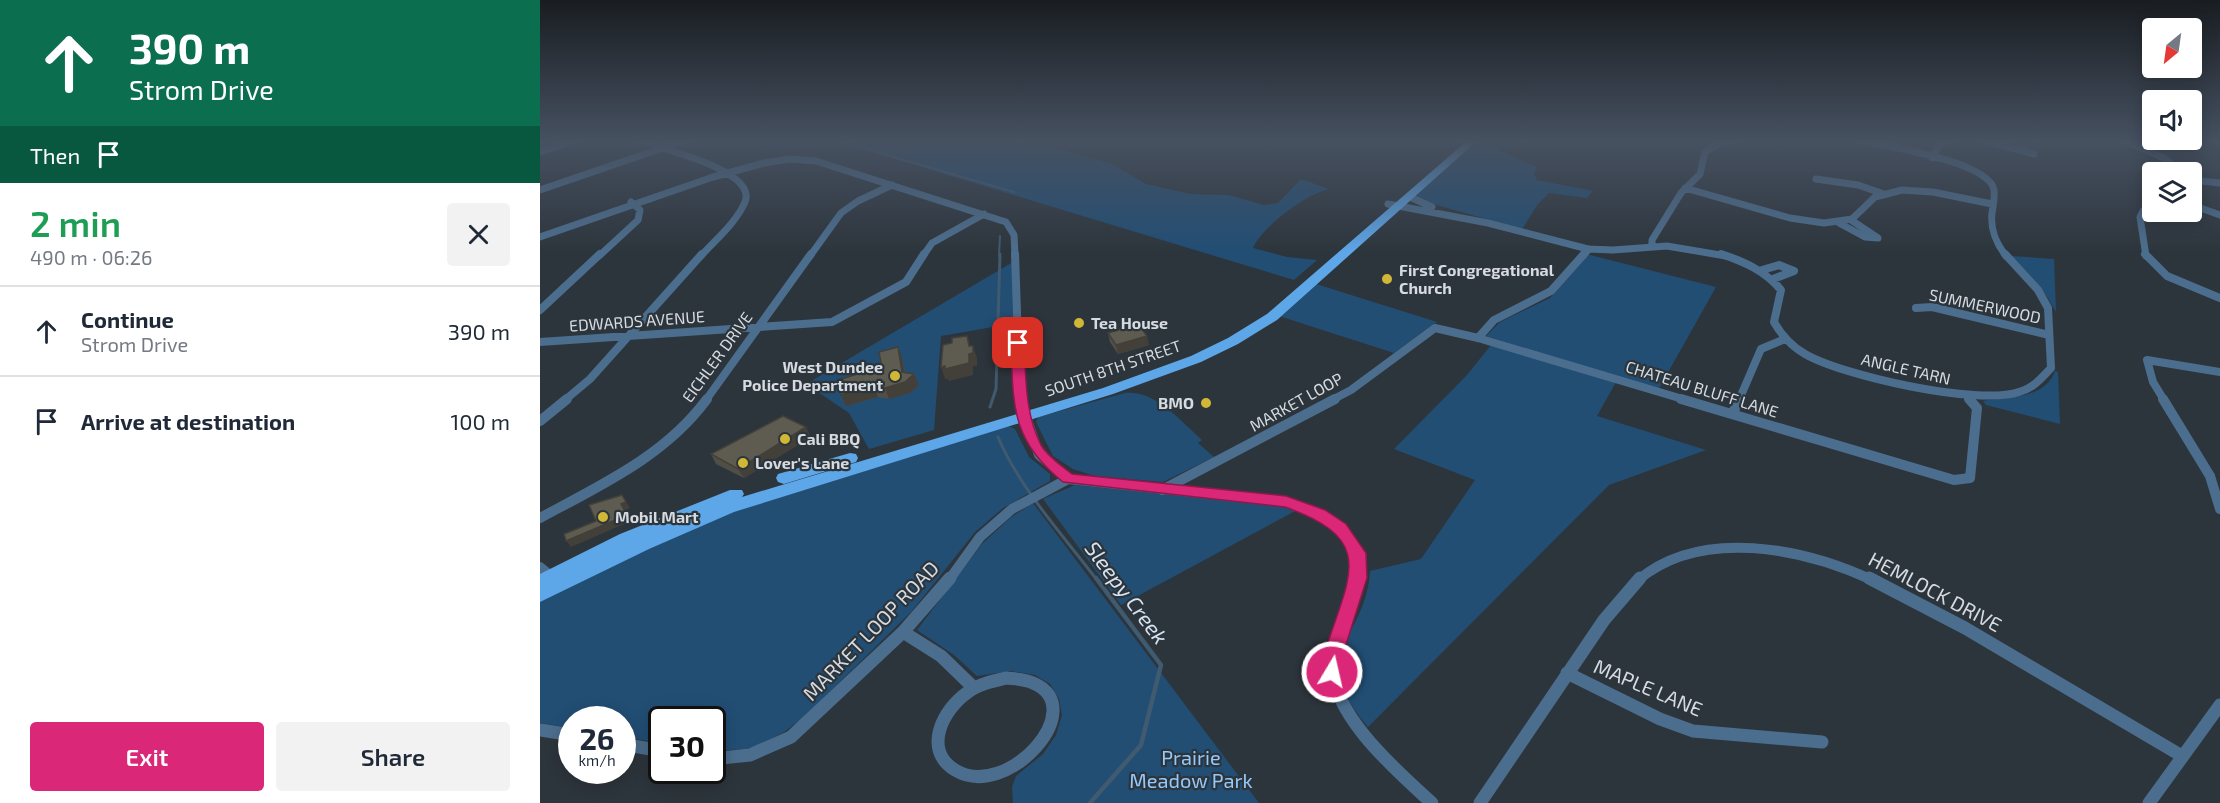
<!DOCTYPE html>
<html lang="en">
<head>
<meta charset="utf-8">
<style>
	:root { --surface:#fff; --page:#f2f2f3; --text:#1f2937; --muted:#747a83; --line:#e0e1e3; --accent:#db2777 }
	body { margin:0; font-family:"Exo 2",sans-serif; background:var(--page); color:var(--text); height:100vh; display:flex; flex-direction:column; font-size:22px; white-space:nowrap }
	* { box-sizing:border-box; margin:0 }
	p { font-size:20px; color:var(--muted) }
	.icon { flex:none; width:33px; height:33px; fill:none; stroke:currentColor; stroke-width:2; stroke-linecap:round; stroke-linejoin:round }
	.map { position:relative; flex:1; overflow:hidden }
	.side { display:flex; flex-direction:column; background:var(--surface); width:540px }
	.side>* { flex:none }
	.guide { background:#0b6e4f; color:#fff; overflow:hidden }
	.needle { width:39px; rotate:209deg }
	.buttons { position:absolute; left:1602px; top:18px; display:grid; gap:12px }
	.buttons a { display:grid; place-items:center; width:60px; height:60px; border-radius:6px; background:var(--surface); box-shadow:0 3px 15px #0003; font-size:30px }
	.speed { position:absolute; left:18px; top:706px; display:flex; gap:12px; font-size:30px; font-weight:700; text-align:center }
	.speed>* { display:grid; place-content:center; width:78px; height:78px; border-radius:50%; background:var(--surface); box-shadow:0 3px 15px #0003; line-height:1 }
	.speed small { font-size:15px; font-weight:400 }
	.speed .limit { border:3px solid #111; border-radius:9px; background:#fff; color:#111 }
	.pin { position:absolute; display:grid; place-items:center; width:51px; height:51px; color:#fff; margin:-26px; border-radius:12px; box-shadow:0 3px 9px #0006 }
	.me { position:absolute; width:66px; margin:-33px; rotate:9deg; stroke-linejoin:round; filter:drop-shadow(0 0 4px #0008) }
	.turn { display:flex; align-items:center; gap:21px; height:126px; padding:0 30px; font-size:27px }
	.turn .icon { width:78px; height:78px; stroke-width:2.5 }
	.turn b { display:block; font-size:42px; line-height:51px }
	.then { display:flex; align-items:center; height:57px; padding:0 30px; background:#0003; gap:12px; font-size:22px }
	.round { display:grid; place-items:center; flex:none; width:63px; height:63px; border-radius:6px; background:var(--page) }
	.overview { display:flex; align-items:center; justify-content:space-between; height:102px; padding:0 30px }
	h1 { font-size:36px; font-weight:600; line-height:45px; color:#1e9e55 }
	.action { display:flex; gap:12px; margin-top:auto; padding:12px 30px }
	.action a { flex:1; height:69px; border-radius:6px; background:var(--accent); color:#fff; font-size:24px; font-weight:600; line-height:69px; text-align:center }
	.action a+a { background:var(--page); color:var(--text) }
	ul { padding:0; list-style:none }
	li { display:flex; align-items:center; gap:18px; height:90px; padding:0 30px; border-top:2px solid var(--line) }
	li div { flex:1 }
	li b { display:block; font-size:22px }
	li em { font-style:normal }
	main { display:flex; flex:1; min-height:0 }
	.map>svg:first-child { display:block }
	.green { fill:#224e74 }
	.lines { fill:none; stroke-linecap:round; stroke-linejoin:round }
	.stream-far2 { stroke:#405a6f; stroke-width:2 }
	.stream-far1 { stroke:#405a6f; stroke-width:3 }
	.stream { stroke:#405a6f; stroke-width:4.5 }
	.street-far3 { stroke:#4c6e8e; stroke-width:7 }
	.street-far2 { stroke:#4c6e8e; stroke-width:8 }
	.street-far1 { stroke:#4c6e8e; stroke-width:10 }
	.street { stroke:#4c6e8e; stroke-width:13 }
	.primary { fill:#5da6e8; fill-rule:evenodd }
	.wall { fill:#514f45 }
	.shaded-wall { fill:#424038 }
	.building { fill:#5e5c50; stroke:#424038; stroke-width:1.5 }
	.route { fill:#db2777; stroke:#8e194d; stroke-width:1.5 }
	.poi-dot { fill:#d1b736; stroke:#2d353c; stroke-width:2 }
	.labels { text-anchor:middle; stroke-width:4.5; stroke-linejoin:round; paint-order:stroke }
	.poi-label { font-size:16px; font-weight:bold; fill:#d5dbe0; stroke:#2d353c; text-anchor:start }
	.street-label { font-size:16px; fill:#d5dbe0; stroke:#2d353c }
	.near-street-label { font-size:20px; fill:#d5dbe0; stroke:#2d353c }
	.near-park-label { font-size:20px; fill:#94c9fc; stroke:#2d353c }
	.near-water-label { font-size:21px; font-style:italic; fill:#d7e4f1; stroke:#2d353c }
</style>
</head>
<body>
<main>
<section class="side">
<div class="guide">
<div class="turn"><svg class="icon" aria-label="ahead" viewBox="0 0 24 24"><path d="M12 20V5M6 11l6-6 6 6"/></svg><div><b>390 m</b>Strom Drive</div></div>
<div class="then">Then<svg class="icon" aria-label="arrive" viewBox="0 0 24 24"><path d="M6 21V4h12l-3 4 3 4H6"/></svg></div>
</div>
<div class="overview"><div><h1>2 min</h1><p>490 m · 06:26</p></div><a class="round"><svg class="icon" aria-label="close" viewBox="0 0 24 24"><path d="M6 6l12 12M18 6L6 18"/></svg></a></div>
<ul>
<li><svg class="icon" aria-label="ahead" viewBox="0 0 24 24"><path d="M12 20V5M6 11l6-6 6 6"/></svg><div><b>Continue</b><p>Strom Drive</p></div><em>390 m</em></li>
<li><svg class="icon" aria-label="arrive" viewBox="0 0 24 24"><path d="M6 21V4h12l-3 4 3 4H6"/></svg><div><b>Arrive at destination</b></div><em>100 m</em></li>
</ul>
<div class="action"><a>Exit</a><a>Share</a></div>
</section>
<div class="map">
<svg width="1680" height="803" viewBox="0 0 1680 803">
	<rect width="100%" height="100%" fill="#2d353c"/>
	<path class="green" d="M292 140H514L507 143V145L572 164 606 184 650 194 689 195 724 205 738 203 761 179 789 189C766 194 722 227 713 248L747 257 777 260 754 280Z
		M938 140 950 142 961 151 997 167 994 174 997 180 1053 191 1047 198 1009 193 998 204 982 229 875 199 876 195Z
		M1046 254 1176 287 1117 392 946 336 960 322 1010 298Z
		M1471 256 1514 259 1516 312 1506 295Z
		M473 262 476 323 401 336 394 430 329 449 309 413 266 384Z
		M776 284 897 322 854 353 739 316Z
		M951 345 1076 382 1057 416 1166 450 1069 485 828 727C764 651 826 641 830 571L881 559 935 480 854 449 927 375Z
		M1515 371 1518 372 1520 424 1446 405 1443 401C1467 396 1505 400 1515 371Z
		M585 393C616 390 640 421 662 440L658 443 674 457 623 482 555 476 533 469 513 456 496 422 498 417Z
		M468 426 475 429 489 457 510 474V481L463 508 435 532 372 611 263 718 244 732 221 744 206 749 173 751 172 720H122L121 743 83 737 82 720H32L31 728 0 723V600L40 579 191 512Z
		M535 485 750 507 757 510 581 605 503 499Z
		M493 503 719 803H473L472 787 476 776 503 754 516 735 522 715 519 699 510 684 495 675 471 671 437 676 414 655 377 630 442 544 470 518Z"/>
	<g class="lines">
		<path class="stream-far2" d="M295 140 474 192
			M459 256 460 236"/>
		<path class="stream-far1" d="M450 407 456 389 460 254
			M458 437C480 489 523 535 557 580"/>
		<path class="stream" d="M550 803 601 745 621 665 556 578"/>
		<path class="street-far3" d="M97 140C119 148 218 170 205 202 196 223 175 240 161 256
			M1318 140C1344 146 1449 161 1454 190 1455 198 1453 206 1452 213 1450 230 1456 243 1466 256
			M1443 140 1494 154
			M1583 140 1624 158 1640 172
			M0 152 37 140
			M1392 158 1400 144 1414 140
			M1276 179 1318 185 1344 194
			M1652 180 1680 183
			M1145 188 1250 218 1284 223 1312 219 1335 197 1362 190 1393 192 1452 204
			M0 190 146 140
			M870 197 892 207
			M848 204 948 223 1048 249 1073 250 1127 246 1186 256
			M1652 205 1680 215
			M1299 223 1325 237 1338 238 1311 220
			M0 237 173 177 224 163 250 159 276 161 466 222 474 235 475 256
			M1112 246V240L1141 193 1160 174 1165 152 1180 143 1195 140
			M59 256 98 220 100 210 91 202
			M270 256 301 213 318 201 352 185
			M383 256 392 243 444 214
			M1043 256 1049 249
			M1606 256 1600 217 1603 211 1612 203"/>
		<path class="street-far2" d="M475 254 480 400
			M1181 254C1205 262 1225 271 1241 290L1234 322C1242 336 1251 346 1265 354 1303 376 1438 406 1479 392 1493 388 1501 379 1511 368L1508 308 1498 290 1465 254
			M1605 254 1627 276 1680 298
			M1222 270 1239 265 1254 271 1233 279
			M1376 308 1392 307 1509 335
			M0 310 60 254
			M938 338 954 320 1011 291 1044 254
			M0 342 292 322 366 282 384 254
			M1428 397 1430 400
			M25 400 50 379 162 254
			M166 400 271 254
			M792 400 811 390 895 328 938 338 1146 400
			M1199 400 1221 349 1245 339
			M1624 400 1613 382 1607 360 1680 372"/>
		<path class="street-far1" d="M480 399 499 455 528 479 746 502C785 512 823 535 818 580
			M1141 399 1414 480 1430 478 1437 408 1429 399
			M1623 399 1670 476 1680 509
			M1193 413 1199 399
			M0 421 27 399
			M622 490 795 399
			M0 518C61 485 125 456 167 399
			M0 567 11 576
			M409 580 440 537 472 509 528 479
			M1098 580C1161 527 1263 548 1332 580"/>
		<path class="street" d="M818 578C815 607 795 633 793 663 789 713 858 772 892 803
			M1329 578 1425 628 1642 756
			M363 632 401 656 434 688
			M1027 673 1120 719 1153 731 1282 742
			M466 678C474 679 485 679 493 683 552 707 467 802 415 770 382 750 403 709 428 692 439 684 453 681 466 678Z
			M0 730 32 735
			M82 744 122 751
			M172 759 210 755 251 737 363 632 410 578
			M940 803 1064 620 1100 578
			M1609 803 1680 705"/>
		<path class="primary" d="M928 140H938L737 320 698 344 661 362 573 394 194 512 109 549 0 602V574L80 534 190 490H202L204 494 202 497 563 388 651 356 688 338 727 314Z
			M310 453 316 454 318 458 316 462 244 484 238 482 236 478 238 474Z"/>
	</g>
	<path class="wall" d="M568 333 609 345 578 354 570 342Z
		M362 358 365 372 374 374 379 385 370 393 349 399 338 397 306 406 301 395 343 373Z
		M271 437 204 478 176 464 171 454Z"/>
	<path class="shaded-wall" d="M427 336 431 348 433 346 437 358V366H433V375L409 381 408 379H405L401 367 429 346Z
		M607 336 609 345 578 354 576 345Z
		M358 347 362 358 366 381 374 374 379 385 370 393 349 399 345 388 362 372Z
		M333 385 338 397 306 406 301 395Z
		M266 427 271 437 204 478 198 469Z
		M82 495 90 508 86 510 91 521 31 547 26 541 81 504Z"/>
	<path class="building" d="M598 324 607 336 576 345 568 333Z
		M427 336 429 346H433V353L429 354V363L405 369V366L401 367 403 345 412 343V338Z
		M358 347 362 372 374 374 365 382 345 388 333 385 301 395 298 380 330 370 343 373 339 352Z
		M243 416 266 427 198 469 171 454Z
		M82 495 86 502 81 504 87 515 26 541 24 534 56 521 49 505Z"/>
	<linearGradient id="sky" x2="0" y2="1"><stop stop-color="#191d21"/><stop offset="0.56" stop-color="#465161"/><stop offset="1" stop-color="#465161" stop-opacity="0"/></linearGradient>
	<rect width="1680" height="252" fill="url(#sky)"/>
	<path class="route" d="M478 340 484 343C486 378 485 414 501 445 508 457 522 466 532 474L746 496 785 510 806 524 826 553 827 578 803 654 799 678 792 680 786 678C780 666 785 653 788 642 813 569 832 538 745 507L523 482C471 441 473 405 471 343Z"/>
	<g class="poi-dot">
		<circle cx="847" cy="279" r="6"/>
		<circle cx="539" cy="323" r="6"/>
		<circle cx="355" cy="376" r="6"/>
		<circle cx="666" cy="403" r="6"/>
		<circle cx="245" cy="439" r="6"/>
		<circle cx="203" cy="463" r="6"/>
		<circle cx="63" cy="517" r="6"/>
	</g>
	<g class="labels">
		<g class="poi-label">
			<text x="859" y="276">First Congregational<tspan x="859" dy="18">Church</tspan></text>
			<text x="551" y="329">Tea House</text>
			<text x="343" y="373" text-anchor="end">West Dundee<tspan x="343" dy="18">Police Department</tspan></text>
			<text x="654" y="409" text-anchor="end">BMO</text>
			<text x="257" y="445">Cali BBQ</text>
			<text x="215" y="469">Lover's Lane</text>
			<text x="75" y="523">Mobil Mart</text>
		</g>
		<g class="street-label">
			<text transform="translate(1445 306) rotate(12)" y="6">SUMMERWOOD</text>
			<text transform="translate(97 321) rotate(-4)" y="6">EDWARDS AVENUE</text>
			<text transform="translate(177 357) rotate(-54)" y="6">EICHLER DRIVE</text>
			<text transform="translate(573 368) rotate(-19)" y="6">SOUTH 8TH STREET</text>
			<text transform="translate(1366 369) rotate(13)" y="6">ANGLE TARN</text>
			<text transform="translate(1162 389) rotate(17)" y="6">CHATEAU BLUFF LANE</text>
			<text transform="translate(756 402) rotate(-29)" y="6">MARKET LOOP</text>
		</g>
		<g class="near-street-label">
			<text transform="translate(1395 592) rotate(28)" y="7">HEMLOCK DRIVE</text>
			<text transform="translate(331 631) rotate(-46)" y="7">MARKET LOOP ROAD</text>
			<text transform="translate(1108 688) rotate(23)" y="7">MAPLE LANE</text>
		</g>
		<g class="near-park-label">
			<text x="651" y="765">Prairie<tspan x="651" dy="23">Meadow Park</tspan></text>
		</g>
		<g class="near-water-label">
			<text transform="translate(586 593) rotate(53)" y="7">Sleepy Creek</text>
		</g>
	</g>
</svg>
<div class="buttons">
<a><svg class="needle" viewBox="-14 -14 28 28"><path d="M0-13l5 13h-10z" fill="#e53935"/><path d="M0 13l5-13h-10z" fill="#747a83"/></svg></a>
<a><svg class="icon" aria-label="sound" viewBox="0 0 24 24"><path d="M4 9h4l5-4v14l-5-4H4zM17 9q2 3 0 6"/></svg></a>
<a><svg class="icon" aria-label="layers" viewBox="0 0 24 24"><path d="M12 4l9 5-9 5-9-5zM3 14l9 5 9-5"/></svg></a>
</div>
<div class="speed"><div>26<small>km/h</small></div><div class="limit">30</div></div>
<div class="pin" style="left:478px;top:343px;background:#d93025"><svg class="icon" aria-label="arrive" viewBox="0 0 24 24"><path d="M6 21V4h12l-3 4 3 4H6"/></svg></div>
<svg class="me" style="left:792px;top:672px" viewBox="-20 -20 40 40"><circle r="17" fill="#db2777" stroke="#fff" stroke-width="3"/><path d="M0-11L8 9 0 5-8 9z" fill="#fff"/></svg>
</div>
</main>
</body>
</html>
